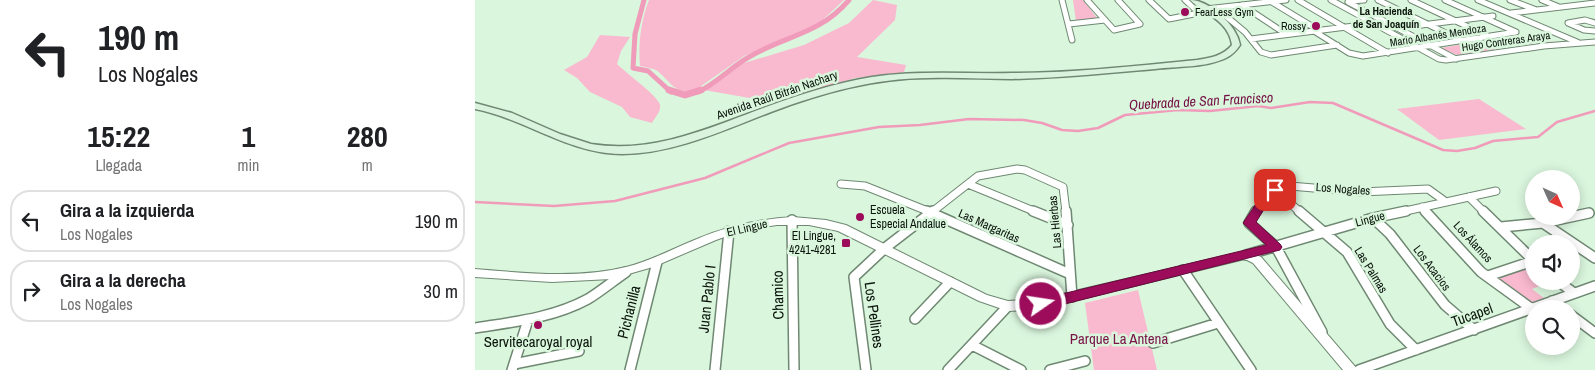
<!DOCTYPE html>
<html lang="es">
<head>
<meta charset="utf-8">
<style>
	:root { --surface:#fff; --page:#f2f2f2; --text:#202124; --muted:#757577; --line:#e0e0e0 }
	body { margin:0; font-family:"Archivo Narrow",sans-serif; background:var(--page); color:var(--text); height:100vh; display:flex; flex-direction:column; font-size:19px; white-space:nowrap }
	* { box-sizing:border-box; margin:0 }
	p { font-size:16px; color:var(--muted) }
	.icon { flex:none; width:28px; height:28px; fill:none; stroke:currentColor; stroke-width:2; stroke-linecap:round; stroke-linejoin:round }
	.map { position:relative; flex:1; overflow:hidden }
	.panel { display:flex; flex-direction:column; background:var(--surface); width:475px }
	.panel>* { flex:none }
	.hud { background:#fff; color:var(--text); overflow:hidden }
	.needle { width:32px; rotate:135deg }
	.fabs { position:absolute; left:1050px; top:170px; display:grid; gap:10px }
	.fabs a { display:grid; place-items:center; width:55px; height:55px; border-radius:50%; background:var(--surface); box-shadow:0 2px 12px #0003; font-size:25px }
	.pin { position:absolute; display:grid; place-items:center; width:42px; height:42px; color:#fff; margin:-21px; border-radius:10px; box-shadow:0 2px 8px #0006 }
	.me { position:absolute; width:55px; margin:-28px; rotate:77deg; stroke-linejoin:round; filter:drop-shadow(0 0 4px #0008) }
	.turn { display:flex; align-items:center; gap:18px; height:105px; padding:0 15px; font-size:22px }
	.turn .icon { width:65px; height:65px; stroke-width:2.5 }
	.turn b { display:block; font-size:35px; line-height:42px }
	.eta { display:flex; justify-content:space-evenly; align-items:center; height:85px; text-align:center }
	.eta b { font-size:30px; font-weight:800; line-height:35px }
	ul { padding:0; list-style:none }
	li { display:flex; align-items:center; gap:15px; height:62px; margin:0 10px 8px; padding:0 5px; border:2px solid var(--line); border-radius:20px }
	li div { flex:1 }
	li b { display:block; font-size:19px }
	li em { font-style:normal }
	main { display:flex; flex:1; min-height:0 }
	.map>svg:first-child { display:block }
	.green { fill:#f9b9cf }
	.lines { fill:none; stroke-linecap:round; stroke-linejoin:round }
	.stream { stroke:#f19bbb; stroke-width:2.5 }
	.canal-far1 { stroke:#f19bbb; stroke-width:5 }
	.canal { stroke:#f19bbb; stroke-width:7 }
	.minor-far2-casing { stroke:#6f8872; stroke-width:7 }
	.minor-far1-casing { stroke:#6f8872; stroke-width:9 }
	.minor-casing { stroke:#6f8872; stroke-width:12 }
	.tertiary-casing { stroke:#6f8872; stroke-width:2 }
	.secondary-casing { stroke:#6f8872; stroke-width:3 }
	.minor-far2 { stroke:#fff; stroke-width:5 }
	.minor-far1 { stroke:#fff; stroke-width:7 }
	.minor { stroke:#fff; stroke-width:9 }
	.tertiary { fill:#fff; fill-rule:evenodd }
	.secondary { fill:#daf3de; fill-rule:evenodd }
	.route { fill:#9c0c5a; stroke:#65083a }
	.poi-dot { fill:#9c0c5a; stroke:#daf6dd; stroke-width:2 }
	.labels { text-anchor:middle; stroke-width:5; stroke-linejoin:round; paint-order:stroke }
	.far-neighbourhood-label { font-size:11px; font-weight:bold; fill:#0a140b; stroke:#daf6dd }
	.far-poi-label { font-size:11px; fill:#0a140b; stroke:#daf6dd; text-anchor:start }
	.far-street-label { font-size:11px; fill:#0a140b; stroke:#daf6dd }
	.street-label { font-size:12px; fill:#0a140b; stroke:#daf6dd }
	.poi-label { font-size:12px; fill:#0a140b; stroke:#daf6dd; text-anchor:start }
	.water-label { font-size:14px; font-style:italic; fill:#740f43; stroke:#daf6dd }
	.near-street-label { font-size:15px; fill:#0a140b; stroke:#daf6dd }
	.near-park-label { font-size:15px; fill:#791547; stroke:#daf6dd }
	.near-poi-label { font-size:15px; fill:#0a140b; stroke:#daf6dd }
</style>
</head>
<body>
<main>
<section class="panel">
<div class="hud">
<div class="turn"><svg class="icon" aria-label="left" viewBox="0 0 24 24"><path d="M17 20v-9H6M10 6l-5 5 5 5"/></svg><div><b>190 m</b>Los Nogales</div></div>
</div>
<div class="eta">
<div><b>15:22</b><p>Llegada</p></div>
<div><b>1</b><p>min</p></div>
<div><b>280</b><p>m</p></div>
</div>
<ul>
<li><svg class="icon" aria-label="left" viewBox="0 0 24 24"><path d="M17 20v-9H6M10 6l-5 5 5 5"/></svg><div><b>Gira a la izquierda</b><p>Los Nogales</p></div><em>190 m</em></li>
<li><svg class="icon" aria-label="right" viewBox="0 0 24 24"><path d="M7 20v-9h11M14 6l5 5-5 5"/></svg><div><b>Gira a la derecha</b><p>Los Nogales</p></div><em>30 m</em></li>
</ul>
</section>
<div class="map">
<svg width="1120" height="370" viewBox="0 0 1120 370">
	<rect width="100%" height="100%" fill="#daf6dd"/>
	<path class="green" d="M174 0H369L340 27 269 56 219 91C198 94 195 80 181 70 176 68 170 67 165 66 163 43 166 21 174 0Z
		M398 0 422 5 420 20 382 57 431 65 429 72 416 75 380 78 304 103 229 90 266 64 329 45 374 23Z
		M598 0H608L623 19 601 21Z
		M1062 33 1078 41 1054 44 1038 37Z
		M125 35 155 37 146 51 142 64C150 72 184 97 185 105 186 112 180 117 177 123L155 117 147 107 115 92 102 78 89 70 112 57Z
		M1006 41 1025 49 982 55 966 48Z
		M1004 99 1051 129 964 140 922 109Z
		M1057 266 1059 267V281H1078L1057 289 1069 298 1056 303 1023 278Z
		M663 290 682 370H619L610 303Z"/>
	<g class="lines">
		<path class="stream" d="M0 202 79 206 140 201 230 178 314 143 404 127 445 125 494 119 549 120 567 123 587 130 603 131 623 128 650 115 703 110 735 111 783 106 796 108 835 102 858 103 968 150 982 151 1000 148 1018 141 1063 137 1082 122 1120 111"/>
		<path class="canal-far1" d="M169 0 160 34 158 68 173 71 196 92
			M223 92C242 83 256 67 274 57 311 35 344 35 374 0"/>
		<path class="canal" d="M194 90 210 95 226 90"/>
		<g class="minor-far2-casing">
			<path id="minor-far2" d="M587 0 597 40
				M612 0 639 30 665 24
				M643 0 665 24
				M674 0 694 19 724 13
				M710 0 724 13
				M823 0 913 53
				M856 0 964 59 971 60 1069 46 1120 42
				M903 0 987 41
				M936 0 1015 37
				M970 0 1041 32
				M1003 0 1102 42
				M1035 0 1059 9
				M1067 0 1084 7
				M874 1 889 0
				M797 2 843 30
				M873 2 981 59
				M767 5 811 34
				M750 9 752 17 770 32 786 52 796 55 862 45
				M728 11 731 9 811 0
				M1036 13 1120 3
				M1120 23 1110 20 1093 23 1109 30 1120 31
				M594 24 630 20
				M923 28 1018 16
				M839 31 874 53 888 56 1041 32
				M776 39 911 22"/>
		</g>
		<g class="minor-far1-casing">
			<path id="minor-far1" d="M366 184 390 186 455 212
				M493 184 561 212
				M800 190 825 212
				M994 197 1009 212
				M947 207 951 212
				M457 212 503 176 542 169 550 170 588 187 591 212
				M781 212 796 193 815 186 886 192 953 189 971 202
				M926 212 1021 191"/>
		</g>
		<g class="minor-casing">
			<path id="minor" d="M452 211 595 274
				M558 211 593 225
				M591 211 597 297
				M781 211 774 223 801 247 847 332
				M824 211 872 252 915 324 941 350
				M950 211 1006 272 1057 309
				M1008 211 1059 261
				M898 218 915 234 970 305 999 330
				M317 220 319 370
				M1068 223 1120 258
				M1026 227 1068 223 1114 213
				M771 255 898 218 931 211
				M708 270 776 370
				M1013 276 1058 261
				M1083 281 1099 293
				M1077 301 1088 309
				M1096 315 1120 333
				M440 319 475 282
				M0 328C38 322 78 318 113 299 126 291 138 281 151 272
				M678 343 743 323
				M497 345 546 370
				M39 364 104 351
				M37 370 53 320
				M155 370 182 262
				M240 370 254 231
				M391 370 379 277 410 248 458 211
				M473 370 533 306
				M575 370 610 361
				M884 370 1120 286"/>
		</g>
		<g class="tertiary-casing">
			<path id="tertiary" d="M318 217 351 220 371 225 512 295 533 301 565 299 771 251 786 257 883 370H868L778 263 770 259 565 309 533 311 504 301 363 231 334 225H302L269 230 241 240 178 267 136 279 77 282 0 277V269C50 273 103 279 151 267 176 261 199 248 222 239 253 226 285 219 318 217Z"/>
		</g>
		<g class="secondary-casing">
			<path id="secondary" d="M715 0C734 0 762 25 765 45 761 51 757 55 751 58 730 68 702 66 680 69 633 73 585 78 537 79 510 79 482 77 454 78 399 78 347 93 296 112 249 130 198 154 147 154 94 154 51 119 0 109V103L37 113 85 134 116 144C178 154 234 128 291 107 326 94 360 83 397 77 443 70 490 74 537 73 599 73 660 66 722 60 735 58 748 56 757 45 754 21 730 14 715 0Z"/>
		</g>
		<use href="#minor-far2" class="minor-far2"/>
		<use href="#minor-far1" class="minor-far1"/>
		<use href="#minor" class="minor"/>
		<use href="#tertiary" class="tertiary"/>
		<use href="#secondary" class="secondary"/>
	</g>
	<path class="route" d="M800 186 806 190 795 200 781 222 805 244 807 247 805 250 566 310 560 308 558 304 560 301 566 299 791 245 768 223 787 195Z"/>
	<g class="poi-dot">
		<circle cx="710" cy="12" r="5"/>
		<circle cx="841" cy="26" r="5"/>
		<circle cx="385" cy="217" r="5"/>
		<rect x="366" y="238" width="10" height="10" rx="2.5"/>
		<circle cx="63" cy="325" r="5"/>
	</g>
	<g class="labels">
		<g class="far-neighbourhood-label">
			<text x="911" y="15">La Hacienda<tspan x="911" dy="13">de San Joaquín</tspan></text>
		</g>
		<g class="far-poi-label">
			<text x="720" y="16">FearLess Gym</text>
			<text x="831" y="30" text-anchor="end">Rossy</text>
		</g>
		<g class="far-street-label">
			<text transform="translate(963 35) rotate(-9)" y="4">Mario Albanés Mendoza</text>
			<text transform="translate(1031 41) rotate(-8)" y="4">Hugo Contreras Araya</text>
		</g>
		<g class="street-label">
			<text transform="translate(302 95) rotate(-19)" y="4">Avenida Raúl Bitrán Nachary</text>
			<text transform="translate(868 189) rotate(4)" y="4">Los Nogales</text>
			<text transform="translate(895 219) rotate(-15)" y="4">Lingue</text>
			<text transform="translate(580 222) rotate(-95)" y="4">Las Hierbas</text>
			<text transform="translate(514 226) rotate(24)" y="4">Las Margaritas</text>
			<text transform="translate(272 228) rotate(-13)" y="4">El Lingue</text>
			<text transform="translate(998 242) rotate(47)" y="4">Los Álamos</text>
			<text transform="translate(957 268) rotate(53)" y="4">Los Acacios</text>
			<text transform="translate(896 270) rotate(58)" y="4">Las Palmas</text>
		</g>
		<g class="poi-label">
			<text x="395" y="214">Escuela<tspan x="395" dy="14">Especial Andalue</tspan></text>
			<text x="361" y="240" text-anchor="end">El Lingue,<tspan x="361" dy="14">4241-4281</tspan></text>
		</g>
		<g class="water-label">
			<text transform="translate(726 101) rotate(-3)" y="5">Quebrada de San Francisco</text>
		</g>
		<g class="near-street-label">
			<text transform="translate(303 295) rotate(-91)" y="5">Chamico</text>
			<text transform="translate(232 299) rotate(-84)" y="5">Juan Pablo I</text>
			<text transform="translate(154 312) rotate(-76)" y="5">Pichanilla</text>
			<text transform="translate(399 315) rotate(82)" y="5">Los Pellines</text>
			<text transform="translate(997 315) rotate(-20)" y="5">Tucapel</text>
		</g>
		<g class="near-park-label">
			<text x="644" y="344">Parque La Antena</text>
		</g>
		<g class="near-poi-label">
			<text x="63" y="347">Servitecaroyal royal</text>
		</g>
	</g>
</svg>
<div class="fabs">
<a><svg class="needle" viewBox="-14 -14 28 28"><path d="M0-13l5 13h-10z" fill="#e53935"/><path d="M0 13l5-13h-10z" fill="#757577"/></svg></a>
<a><svg class="icon" aria-label="sound" viewBox="0 0 24 24"><path d="M4 9h4l5-4v14l-5-4H4zM17 9q2 3 0 6"/></svg></a>
<a><svg class="icon" aria-label="search" viewBox="0 0 24 24"><circle cx="10" cy="10" r="6"/><path d="M15 15l6 6"/></svg></a>
</div>
<div class="pin" style="left:800px;top:190px;background:#d93025"><svg class="icon" aria-label="arrive" viewBox="0 0 24 24"><path d="M6 21V4h12l-3 4 3 4H6"/></svg></div>
<svg class="me" style="left:566px;top:304px" viewBox="-20 -20 40 40"><circle r="17" fill="#9c0c5a" stroke="#fff" stroke-width="3"/><path d="M0-11L8 9 0 5-8 9z" fill="#fff"/></svg>
</div>
</main>
</body>
</html>
